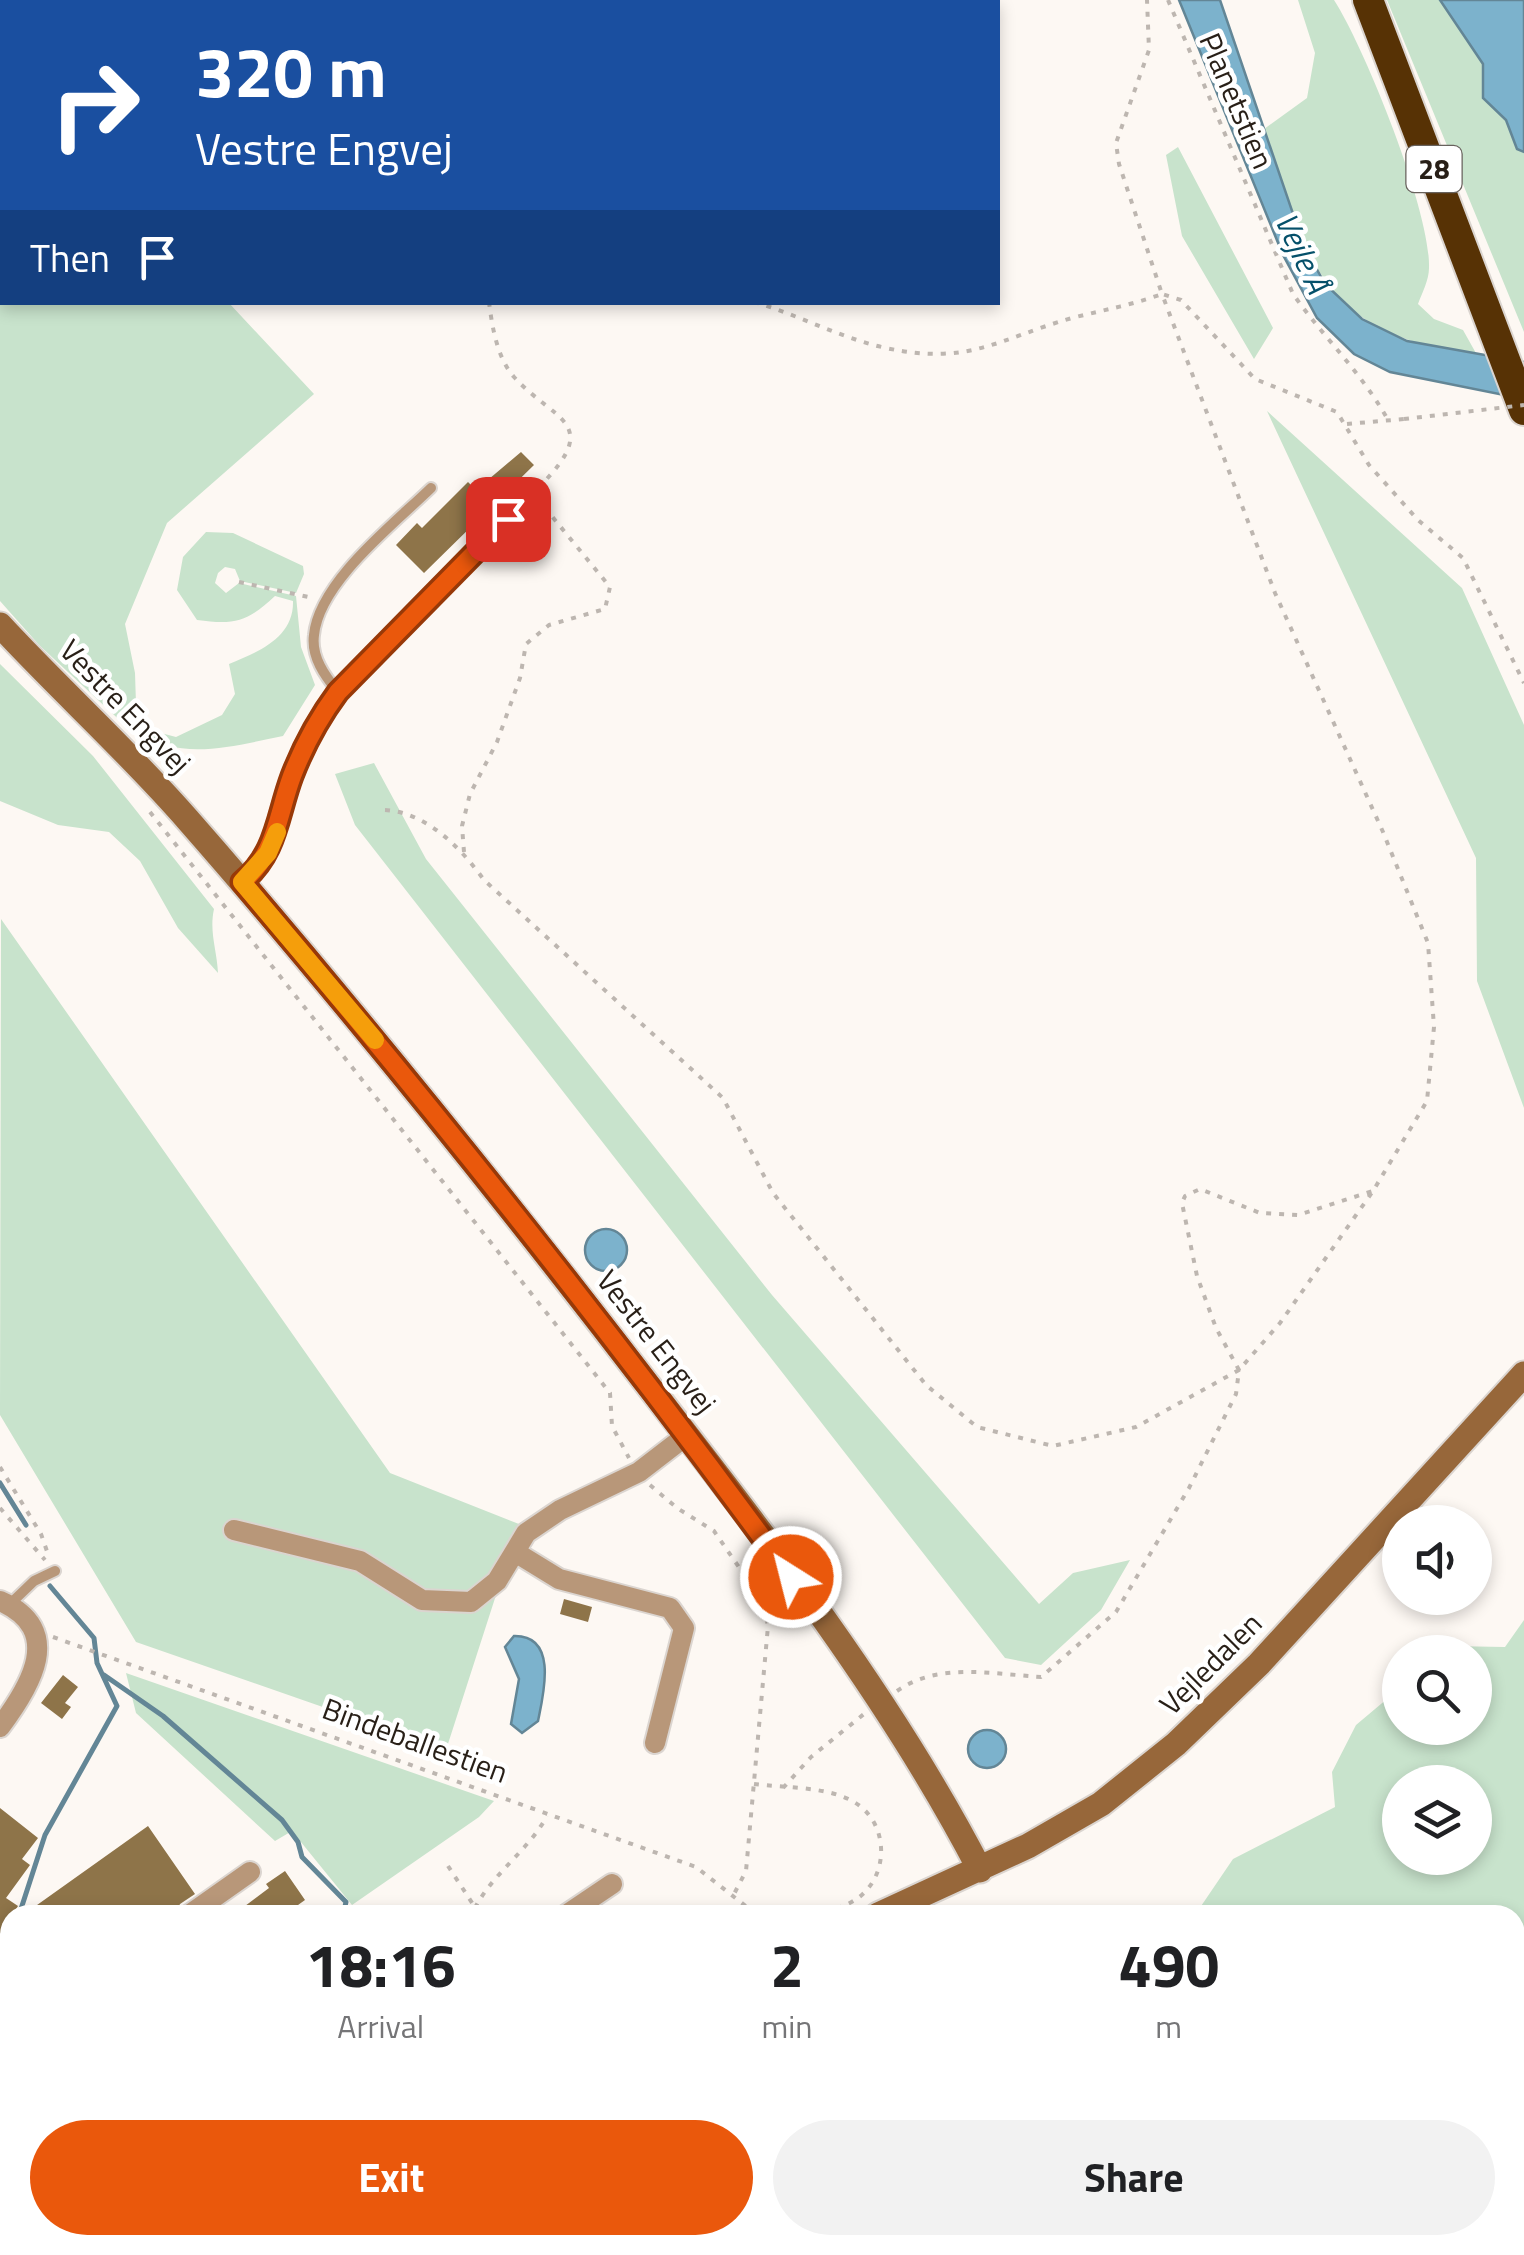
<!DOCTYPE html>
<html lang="en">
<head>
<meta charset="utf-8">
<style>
	:root { --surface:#fff; --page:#f2f2f2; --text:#202124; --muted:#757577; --accent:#ea580c }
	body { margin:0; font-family:"Titillium Web",sans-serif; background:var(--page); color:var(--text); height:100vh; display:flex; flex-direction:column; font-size:38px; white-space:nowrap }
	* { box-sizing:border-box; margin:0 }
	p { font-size:32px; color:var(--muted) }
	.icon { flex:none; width:55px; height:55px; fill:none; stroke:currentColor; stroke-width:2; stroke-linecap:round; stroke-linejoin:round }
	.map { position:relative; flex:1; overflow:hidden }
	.side { position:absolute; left:0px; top:1905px; width:1525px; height:350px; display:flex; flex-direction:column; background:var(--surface); border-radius:30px 30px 0 0; box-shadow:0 5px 15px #0003 }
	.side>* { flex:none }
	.hud { position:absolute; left:0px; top:0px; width:1000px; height:305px; box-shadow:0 5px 15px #0003; background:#1a4fa0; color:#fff; overflow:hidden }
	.fabs { position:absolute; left:1382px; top:1505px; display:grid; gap:20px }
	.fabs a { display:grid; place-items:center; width:110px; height:110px; border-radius:50%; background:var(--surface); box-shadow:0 5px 15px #0003; font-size:50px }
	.pin { position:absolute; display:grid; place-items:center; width:85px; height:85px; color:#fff; margin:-42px; border-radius:20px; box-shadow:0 5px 15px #0006 }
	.me { position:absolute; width:110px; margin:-55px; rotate:324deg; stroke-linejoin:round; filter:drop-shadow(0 0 8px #0008) }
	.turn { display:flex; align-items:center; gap:35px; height:210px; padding:0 30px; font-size:45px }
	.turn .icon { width:130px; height:130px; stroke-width:2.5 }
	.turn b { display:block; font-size:70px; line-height:85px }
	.then { display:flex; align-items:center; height:95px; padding:0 30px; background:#0003; gap:20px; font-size:38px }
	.eta { display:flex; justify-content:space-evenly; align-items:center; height:170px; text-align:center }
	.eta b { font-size:60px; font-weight:700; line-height:70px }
	.primary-button { display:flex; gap:20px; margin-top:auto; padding:20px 30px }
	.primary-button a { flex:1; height:115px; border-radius:60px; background:var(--accent); color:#fff; font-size:40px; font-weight:700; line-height:115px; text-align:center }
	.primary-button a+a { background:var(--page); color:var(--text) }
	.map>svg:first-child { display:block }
	.green { fill:#c8e3cc; fill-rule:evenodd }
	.water { fill:#7cb2cc; stroke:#638696; stroke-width:2.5 }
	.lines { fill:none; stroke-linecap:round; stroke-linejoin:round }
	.stream { stroke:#638696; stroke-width:5 }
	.building { fill:#8e7449 }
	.lane-casing { stroke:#dbd5d0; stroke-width:14 }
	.street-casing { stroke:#dbd5d0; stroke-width:24 }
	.secondary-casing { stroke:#dbd5d0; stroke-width:29 }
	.highway-casing { stroke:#dbd5d0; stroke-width:34 }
	.path { stroke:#bdb6b0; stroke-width:4; stroke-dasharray:5 8; stroke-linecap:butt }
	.lane { stroke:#b89779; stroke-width:10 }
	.street { stroke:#b89779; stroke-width:20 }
	.secondary { stroke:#97673a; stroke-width:25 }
	.highway { stroke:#573205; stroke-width:30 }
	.path-bridge { stroke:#bdb6b0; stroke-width:4; stroke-dasharray:5 8; stroke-linecap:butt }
	.route-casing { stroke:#983908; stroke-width:25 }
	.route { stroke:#ea580c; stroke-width:18 }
	.slow { stroke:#f59e0b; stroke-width:18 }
	.labels { text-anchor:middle; stroke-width:9; stroke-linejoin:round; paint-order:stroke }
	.shield { fill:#fff; stroke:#68625d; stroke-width:2.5 }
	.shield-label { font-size:28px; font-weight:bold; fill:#281f17 }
	.street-label { font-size:30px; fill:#281f17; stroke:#fff }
	.water-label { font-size:32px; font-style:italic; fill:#05506a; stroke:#fff }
</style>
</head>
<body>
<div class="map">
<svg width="1524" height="2255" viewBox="0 0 1524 2255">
	<rect width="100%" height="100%" fill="#fdf8f3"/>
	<path class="green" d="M1298 0H1334C1365 48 1431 212 1429 268 1429 280 1422 293 1418 304L1434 319 1463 330 1477 355C1318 333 1310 264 1264 129L1307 98 1315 53Z
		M1387 0H1524V332Z
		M0 109 2 302 229 303 314 394 167 523 125 624 135 673 136 704 128 728 39 645 0 601Z
		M1178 147 1273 328 1254 359 1182 236 1166 155Z
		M1267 411 1462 588 1524 725V1108L1477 981 1476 858Z
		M206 532 233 533 303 566 304 574 296 593 240 581 235 569 225 567 218 573 215 583 226 593 239 583 296 596 301 647 315 685 283 736C229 747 185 760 134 734L138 727 176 737 222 715 235 694 229 664C258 652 294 638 293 601L275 596C247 622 235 625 197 620L177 590 183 557Z
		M0 664 93 756 214 909C209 932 217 950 218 973L178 928 140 861 109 832 58 825 0 801Z
		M374 763 426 859 772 1295 1039 1604 1073 1573 1130 1560 1101 1610 1041 1665 1005 1658 355 825 335 774Z
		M1 919 390 1473 519 1524 446 1750 136 1642 0 1415Z
		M1524 1620V2255H1216L1207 2245H1515V1915H1195L1233 1859 1335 1807 1332 1772 1356 1725 1400 1688V1728H1475V1652H1442L1449 1646 1505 1647ZM1400 1782H1475V1858H1400Z
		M126 1673 494 1801 479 1817 352 1905 292 1831 275 1841 136 1713Z"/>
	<path class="water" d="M1179 0H1220L1304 246 1325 284 1362 319 1407 341 1524 362V399L1390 372 1354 354 1317 318 1283 255Z
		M1440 0H1524V152L1517 149 1506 120 1483 98V64Z
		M585 1250a21 21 0 1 1 42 0a21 21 0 1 1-42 0Z
		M514 1636C559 1635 543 1696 538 1721L522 1733 511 1724 519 1679 505 1647Z
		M968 1749a19 19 0 1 1 38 0a19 19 0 1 1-38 0Z"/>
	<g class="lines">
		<path class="stream" d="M0 1483 26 1525
			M104 1675 163 1716 282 1820 298 1842 302 1857 346 1902 343 1915
			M19 1915 45 1835 117 1706 97 1663 94 1638 50 1586
			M0 1985 10 1943
			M0 2148 10 2142
			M0 2247 5 2255"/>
	</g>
	<path class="building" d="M521 452 534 465 424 573 396 545 417 523 422 528 468 482 476 490Z
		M564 1599 592 1607 588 1622 560 1614Z
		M63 1675 78 1687 65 1703 71 1707 62 1719 41 1703Z
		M0 1808 38 1838 22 1859 30 1865 6 1898 18 1906 0 1934Z
		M148 1826 195 1894 180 1904 175 1915H23Z
		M285 1871 305 1900 284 1915H233L269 1888 266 1884Z"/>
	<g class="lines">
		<g class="lane-casing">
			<path id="lane" d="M431 488C394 524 319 582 314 635 311 657 325 676 338 692L534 493
				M9 1605 34 1581 55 1571"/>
		</g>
		<g class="street-casing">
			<path id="street" d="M242 882C277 853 277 815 292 776 304 745 318 719 338 692
				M234 1530 360 1561 422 1600 471 1602 497 1581 526 1533 560 1510 639 1472 687 1435
				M515 1552 559 1579 670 1608 684 1628 655 1743
				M0 1601C66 1630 30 1687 0 1727
				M189 1915 250 1872
				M566 1915 612 1884
				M0 2041 10 2040"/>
		</g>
		<g class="secondary-casing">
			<path id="secondary" d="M0 625C61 691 129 752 188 820 344 998 492 1183 637 1371 758 1527 889 1694 980 1870
				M878 1915 1028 1846 1101 1804 1176 1744 1259 1664 1524 1374
				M414 2255 421 2245"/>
		</g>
		<g class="highway-casing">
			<path id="highway" d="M1368 0 1524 410"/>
		</g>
		<path class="path" d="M1168 0 1293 294C1324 338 1362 373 1388 420
			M572 2V0
			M0 103 2 105
			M489 302C492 326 497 358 514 377 554 421 602 422 542 484
			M754 302C799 315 840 338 886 348 969 366 998 339 1072 318 1103 310 1132 305 1162 294L1119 164 1116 143 1149 50 1147 0
			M1347 424 1404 419
			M239 582 313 598
			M385 810C426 812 461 848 484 880L723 1098 773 1193 926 1385 977 1427 1053 1446 1136 1427 1239 1370 1280 1323 1373 1191 1427 1101 1434 1027 1428 943 1383 832 1275 593 1162 294 1181 300 1255 379 1337 412 1369 465 1418 520 1463 558 1524 683
			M150 812 610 1393 612 1426 629 1458
			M464 852 462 826 470 794 497 742 520 678 526 644 549 625 605 609 610 587 541 503
			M0 1467 41 1534 49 1557
			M650 1485 677 1508 714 1531 763 1602 768 1626 746 1871 733 1896
			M0 1508 45 1560
			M53 1637 696 1867 757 1915
			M897 1691C938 1662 993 1674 1041 1677L1116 1612 1189 1488 1236 1394 1239 1370 1216 1328 1197 1276 1182 1203 1185 1196 1200 1189 1260 1213 1298 1215 1373 1191
			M754 1784C784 1788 827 1786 854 1802 890 1823 890 1878 855 1900 844 1907 831 1910 819 1915
			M783 1788 811 1757 864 1714
			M448 1866 480 1915
			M475 1908C493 1873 528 1851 547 1816
			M509 1915H510
			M95 2245 106 2255
			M1190 2245 1199 2255
			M205 2255 209 2245"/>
		<use href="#lane" class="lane"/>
		<use href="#street" class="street"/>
		<use href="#secondary" class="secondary"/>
		<use href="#highway" class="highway"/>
		<path class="path-bridge" d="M1404 419 1524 405"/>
	</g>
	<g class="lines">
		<g class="route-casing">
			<path id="route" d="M508 519 338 692C318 719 304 745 292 776 277 816 277 853 242 882 433 1107 617 1338 791 1577"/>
		</g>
		<use href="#route" class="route"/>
		<path class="slow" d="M277 832 268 853 242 882 375 1040"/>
	</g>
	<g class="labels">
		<rect class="shield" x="1406.5" y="146" width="55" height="46" rx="8"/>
		<g class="shield-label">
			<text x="1434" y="179">28</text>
		</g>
		<g class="street-label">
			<text transform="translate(1236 101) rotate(67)" y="10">Planetstien</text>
			<text transform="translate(125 707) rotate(46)" y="10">Vestre Engvej</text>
			<text transform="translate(656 1342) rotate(52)" y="10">Vestre Engvej</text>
			<text transform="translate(1211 1664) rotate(-45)" y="10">Vejledalen</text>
			<text transform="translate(415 1741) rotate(20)" y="10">Bindeballestien</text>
		</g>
		<g class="water-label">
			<text transform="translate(1302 253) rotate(65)" y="11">Vejle Å</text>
		</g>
	</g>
</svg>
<div class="fabs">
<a><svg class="icon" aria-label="sound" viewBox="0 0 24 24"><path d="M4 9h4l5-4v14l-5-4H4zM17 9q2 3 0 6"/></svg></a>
<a><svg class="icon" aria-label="search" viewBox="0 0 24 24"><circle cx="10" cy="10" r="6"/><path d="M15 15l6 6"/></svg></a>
<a><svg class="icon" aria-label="layers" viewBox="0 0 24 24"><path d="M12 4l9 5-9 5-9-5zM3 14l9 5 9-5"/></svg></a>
</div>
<div class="pin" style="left:508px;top:519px;background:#d93025"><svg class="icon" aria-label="arrive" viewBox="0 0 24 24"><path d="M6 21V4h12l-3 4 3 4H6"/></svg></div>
<svg class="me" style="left:791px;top:1577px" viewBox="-20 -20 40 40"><circle r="17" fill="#ea580c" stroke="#fff" stroke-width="3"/><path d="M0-11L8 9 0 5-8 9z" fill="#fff"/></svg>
<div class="hud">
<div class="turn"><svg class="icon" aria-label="right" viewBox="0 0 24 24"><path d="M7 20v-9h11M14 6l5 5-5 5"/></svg><div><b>320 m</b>Vestre Engvej</div></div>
<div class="then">Then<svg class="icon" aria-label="arrive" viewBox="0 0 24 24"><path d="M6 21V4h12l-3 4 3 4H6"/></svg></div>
</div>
<section class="side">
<div class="eta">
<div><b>18:16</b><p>Arrival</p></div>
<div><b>2</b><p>min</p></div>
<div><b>490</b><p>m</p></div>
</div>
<div class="primary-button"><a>Exit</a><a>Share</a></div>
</section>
</div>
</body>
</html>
